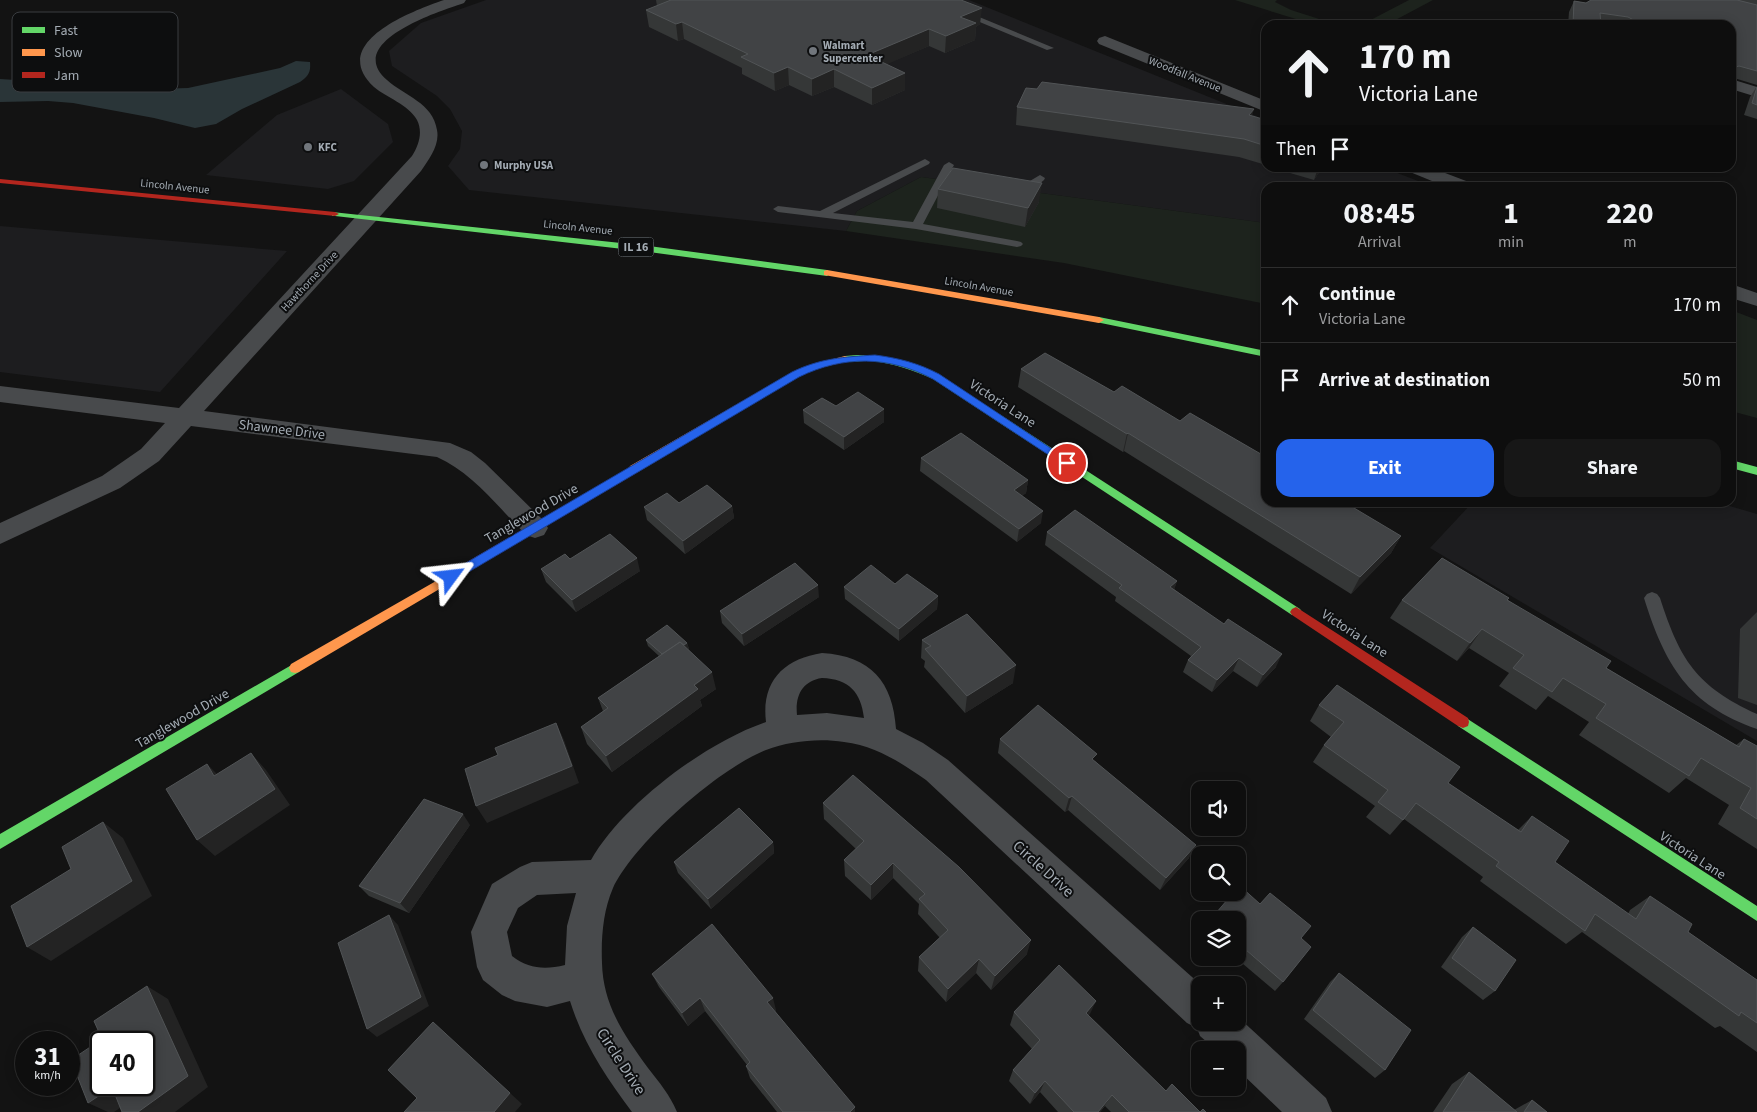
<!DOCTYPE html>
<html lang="en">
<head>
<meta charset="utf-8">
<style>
	:root { --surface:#0e0e0e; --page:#171717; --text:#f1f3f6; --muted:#9b9c9e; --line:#2e2e2e; --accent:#2563eb }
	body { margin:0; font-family:"Source Sans 3",sans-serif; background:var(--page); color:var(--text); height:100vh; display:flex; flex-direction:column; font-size:19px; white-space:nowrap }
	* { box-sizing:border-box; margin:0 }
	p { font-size:16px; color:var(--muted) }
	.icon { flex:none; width:28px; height:28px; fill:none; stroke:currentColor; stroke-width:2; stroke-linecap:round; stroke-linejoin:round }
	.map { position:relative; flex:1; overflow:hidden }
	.details { position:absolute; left:1261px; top:182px; width:475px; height:325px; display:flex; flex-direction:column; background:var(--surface); border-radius:15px; box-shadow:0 2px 12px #0003,0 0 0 1px var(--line) }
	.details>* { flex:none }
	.guide { position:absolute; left:1261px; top:20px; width:475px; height:152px; border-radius:15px; box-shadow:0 2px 12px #0003,0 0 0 1px var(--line); background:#0e0e0e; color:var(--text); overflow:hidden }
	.controls { position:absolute; left:1191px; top:781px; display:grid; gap:10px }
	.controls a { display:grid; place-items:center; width:55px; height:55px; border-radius:10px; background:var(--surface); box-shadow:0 2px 12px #0003,0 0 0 1px var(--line); font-size:25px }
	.speed { position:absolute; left:15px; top:1031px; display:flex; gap:10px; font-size:25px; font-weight:700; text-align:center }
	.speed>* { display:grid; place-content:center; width:65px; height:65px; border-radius:50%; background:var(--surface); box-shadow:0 2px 12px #0003,0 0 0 1px var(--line); line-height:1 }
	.speed small { font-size:12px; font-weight:400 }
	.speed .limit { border:2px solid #111; border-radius:8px; background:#fff; color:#111 }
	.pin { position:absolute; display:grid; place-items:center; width:42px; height:42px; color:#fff; margin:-21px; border:2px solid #fff; border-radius:50%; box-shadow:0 1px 5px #0007 }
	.me { position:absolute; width:55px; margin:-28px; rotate:60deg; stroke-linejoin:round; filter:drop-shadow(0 0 4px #0008) }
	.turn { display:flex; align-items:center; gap:18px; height:105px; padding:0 15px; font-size:22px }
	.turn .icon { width:65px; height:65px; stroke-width:2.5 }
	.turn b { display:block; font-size:35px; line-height:42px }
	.then { display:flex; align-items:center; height:48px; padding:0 15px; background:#0003; gap:10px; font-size:19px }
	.eta { display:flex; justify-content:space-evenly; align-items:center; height:85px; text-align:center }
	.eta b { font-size:30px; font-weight:700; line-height:35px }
	.primary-button { display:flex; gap:10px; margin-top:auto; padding:10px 15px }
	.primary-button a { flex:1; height:58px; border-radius:15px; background:var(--accent); color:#fff; font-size:20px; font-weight:700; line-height:58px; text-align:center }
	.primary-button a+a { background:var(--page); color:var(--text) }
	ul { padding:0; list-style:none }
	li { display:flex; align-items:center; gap:15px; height:75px; padding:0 15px; border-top:1px solid var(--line) }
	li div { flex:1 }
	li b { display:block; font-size:19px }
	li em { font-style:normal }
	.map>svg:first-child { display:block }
	.built { fill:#1d1d1f }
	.green { fill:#1d231d }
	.water { fill:#2a3538 }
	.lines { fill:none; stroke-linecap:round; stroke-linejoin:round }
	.lane { fill:#484a4c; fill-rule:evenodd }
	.street { fill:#484a4c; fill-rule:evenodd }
	.fast { fill:#63d668; fill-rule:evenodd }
	.slow { fill:#ff974d; fill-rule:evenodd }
	.jam { fill:#b3261e; fill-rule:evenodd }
	.wall { fill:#353737 }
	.shaded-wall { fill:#232323 }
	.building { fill:#414345; stroke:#515456; fill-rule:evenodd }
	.route { fill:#2563eb; stroke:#184099 }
	.poi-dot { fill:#71767c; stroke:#0d0e0f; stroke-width:2 }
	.labels { text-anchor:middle; stroke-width:4; stroke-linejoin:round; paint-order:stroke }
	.far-poi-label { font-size:11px; font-weight:bold; fill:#a4acb4; stroke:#0d0e0f; text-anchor:start }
	.far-street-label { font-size:11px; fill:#a4acb4; stroke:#0d0e0f }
	.shield { fill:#0d0e0f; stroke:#777d82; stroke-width:1 }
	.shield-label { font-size:12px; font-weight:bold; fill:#a4acb4 }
	.street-label { font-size:14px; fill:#a4acb4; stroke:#0d0e0f }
	.near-street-label { font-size:16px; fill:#a4acb4; stroke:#0d0e0f }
	.key { fill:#0d0e0f; stroke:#3a3d41; stroke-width:1 }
	.key-label { font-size:14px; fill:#a4acb4 }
</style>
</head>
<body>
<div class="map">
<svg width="1757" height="1112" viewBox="0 0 1757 1112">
	<rect width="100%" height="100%" fill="#131313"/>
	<path class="built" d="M486 0H969L1266 120V168H1384L1434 187 1266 188V223L921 177 857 211 846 231 469 190 448 166 460 149 462 131 450 109 437 96 392 66 389 51 421 23Z
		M341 89 388 124 393 142 354 181 328 189 206 175 277 115Z
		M0 226 287 251 160 392 0 372Z
		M1716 502 1757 514V741L1430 548 1472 503Z"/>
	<path class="green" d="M1235 0H1277L1275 2 1291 10 1338 25H1315Z
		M1409 0H1433L1386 25H1361Z
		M921 177 1266 223V304L1064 263 846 231 857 211Z
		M1731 310 1757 320V418L1731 411Z"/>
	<path class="water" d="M296 61 310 62C311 73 308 76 300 82L242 109 216 124 195 128 154 118 73 103 48 101 0 102V79L155 89 188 88 280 68Z"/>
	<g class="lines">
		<path class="lane" d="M927 0H938L1054 48 1047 50Z
			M925 159 930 162 929 164 833 213 913 222 944 165 949 162 954 165 923 224 1017 241 1021 242 1023 244 1021 246 1017 247 916 229 778 212 773 209 778 206 820 211Z
			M1040 175 1045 178 1044 180C1035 187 1023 199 1013 191Z
			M1652 592 1657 594 1660 598C1680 660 1696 686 1757 714V729C1688 705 1665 665 1644 598L1647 594Z"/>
		<path class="street" d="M444 0H466L464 3C440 11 343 42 387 80 405 96 433 103 437 130 440 145 429 159 421 171L204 411 450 443 471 452 485 463 544 521 548 528 544 535 535 538 526 535C498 507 473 473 437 457L191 426 159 461 120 488 0 544V523L102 476 141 449 165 423 0 402V386L179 408 412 156C419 145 423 132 417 120 408 104 387 98 374 87 327 43 412 11 444 0Z
			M1105 36 1266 101V112L1099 44 1097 41 1099 38Z
			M1731 79 1757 87V97L1731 89Z
			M1408 168H1432L1474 184 1476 188H1449L1410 172Z
			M1731 284 1757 293V306L1731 298Z
			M822 653C871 656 893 682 896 729L923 743 948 760 1201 985 1200 1022H1238V1017L1326 1098 1332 1112H1282L1238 1070V1050H1216L1200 1036 1197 1028 1187 1023 926 780C900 762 876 746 844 742 819 738 790 741 766 750 718 769 635 842 613 888 603 911 601 938 602 963 603 1005 624 1035 648 1068 659 1082 670 1095 677 1112H632C606 1077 583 1043 570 1001L547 1007 515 1001 502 995 483 980 477 967 471 932 492 884 520 867 532 862 591 860C622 805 706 742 766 722 761 681 784 659 822 653ZM822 678C849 679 861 692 864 718L827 713 797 715C795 696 802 681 822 678ZM576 893 567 926 565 965C545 970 529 969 512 956L507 932 518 908 537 895Z"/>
		<path class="fast" d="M332 212 649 246 827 270 831 273 827 276 649 252 335 216H332Z
			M1099 317 1266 351V357L1096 322 1094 320Z
			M857 355C886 355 913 363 939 375L1300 609 1302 612 1300 615H1292L933 379C913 370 893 363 871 361 862 360 847 365 840 359L845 356Z
			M1731 460 1757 467V475L1731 468Z
			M295 663 299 664 301 668 299 672 0 849V834Z
			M1463 716 1757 906V921L1458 726 1457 722 1458 718Z"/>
		<path class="slow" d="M827 270 1099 317 1104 320 1099 323 824 275V271Z
			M845 356 848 357V361L816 369 799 376 638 472H630L629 469 630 466 793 372 810 365Z
			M471 561 475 562 477 565 475 568 299 672 295 673 291 672 289 668 291 664Z"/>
		<path class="jam" d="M0 179 335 212 339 214 335 216 0 183Z
			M634 465 639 469 638 472 475 568H467L465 565 467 562Z
			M1296 607 1468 718 1469 722 1468 726 1463 728 1458 726 1292 615 1290 612 1292 609Z"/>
	</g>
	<path class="wall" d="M656 0H961L980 24 976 27 975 40 945 53 929 46 886 64 905 90 872 105 834 87 812 96 789 85 775 91 742 74V68L684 39 678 41 649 27 646 10 657 6Z
		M1591 0H1757V85L1734 78 1731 82V25H1568L1569 12 1574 1 1586 3Z
		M1757 86V119L1744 115 1750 97Z
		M1017 107 1252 116 1266 120V165L1239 157 1016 125Z
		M1273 168H1322L1314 180Z
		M938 189 1039 202 1025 227 937 208Z
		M1021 369 1114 392 1180 421 1401 536 1391 553 1351 594 1124 451 1123 452 1018 387Z
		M836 406 884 422 844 450 804 423 803 410Z
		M921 458 1028 480 1026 493 1022 496 1041 523 1017 542 920 471Z
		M679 503 732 506 734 518 685 554 647 520 644 507Z
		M1047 532 1177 581 1174 589 1276 667 1257 687 1233 671 1212 692 1183 672 1188 660 1191 656 1115 601 1116 597 1045 545Z
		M570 559 640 571 576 612 546 582 541 569Z
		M895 584 938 596 937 609 899 641 845 599 844 587Z
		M819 597 744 646 722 623 720 611Z
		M1402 600H1508L1606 668 1736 745 1744 739 1757 746V849L1718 824 1729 805 1686 778 1669 793 1579 735 1589 722 1548 696 1536 710 1499 686 1509 673 1469 648 1457 661 1390 618Z
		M1757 612V705L1738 698 1740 629Z
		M646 640 687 643 689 649H688L716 689 700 700 702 706 612 772 587 744 581 727 603 711 598 698 659 656 648 646Z
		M922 640 1013 683 965 713 924 667 925 661 921 658Z
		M1319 705 1448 783 1518 830 1532 816 1555 862 1628 914 1630 910 1650 896 1688 932 1757 980V1052L1720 1026 1715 1028 1582 932 1566 944 1480 881 1483 877 1404 819 1390 835 1366 817 1375 806 1313 762 1324 745 1331 737 1310 721Z
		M1000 739 1095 761 1189 858 1160 890 1068 810 1065 812 998 753Z
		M823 803 1027 954 991 990 976 973 946 1002 918 971 919 957 940 938 918 914 919 904 893 878 871 900 845 876 844 860 856 849 824 819Z
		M470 825 409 913 369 896 359 886Z
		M773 842 774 853 711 909 678 873 674 862Z
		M1238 920 1301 938 1283 982 1275 991 1236 958H1238Z
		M1473 927 1495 991 1483 1000 1441 967 1462 937Z
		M1339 973 1385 1070 1375 1078 1304 1019 1330 982Z
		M652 974 776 1010 775 1011 855 1112H777L750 1078 746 1066 747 1065 705 1011 688 1026 659 987Z
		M1096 1001 1088 1015 1166 1091 1200 1112 1203 1109 1206 1112H1111L1105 1106 1100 1112H1058L1040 1092 1030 1104 1009 1081 1013 1070 1032 1049 1010 1025 1014 1012Z
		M1469 1072 1514 1110 1532 1100 1547 1112H1433L1452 1084Z"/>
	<path class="shaded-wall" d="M982 8 980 24 976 27 975 40 945 53 946 36 960 17Z
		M682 22 684 39 678 41 676 24Z
		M929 29V46L867 73V55Z
		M788 67 789 85 775 91 774 73Z
		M834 69V87L812 96V79Z
		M905 73V90L872 105V88Z
		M1254 109 1249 126V115Z
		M1318 168H1322L1314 180Z
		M1042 183 1039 202 1025 227 1028 208Z
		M884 409V422L844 450V437Z
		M1128 433 1124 451 1123 452 1127 434Z
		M1028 480 1026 493 1013 503 1014 490Z
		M732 506 734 518 685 554 683 541Z
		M1043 511 1041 523 1017 542 1019 529Z
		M1401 536 1391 553 1351 594 1360 577Z
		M637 558 640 571 576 612 572 600Z
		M1177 581 1173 594 1170 587Z
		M818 585 819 597 744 646 742 634Z
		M938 596 937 609 899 641V629Z
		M1482 629 1469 648 1457 661 1470 643Z
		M687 643 689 649 668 664 666 658Z
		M1282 654 1276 667 1257 687 1263 675Z
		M1239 658 1233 671 1212 692 1217 680Z
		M1016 665 1013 683 965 713 967 696Z
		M712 672 716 689 700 700 702 706 612 772 606 756Z
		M556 723 564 740 579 783 487 823 476 806Z
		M251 753 266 770 290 805 215 856 197 840Z
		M207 764 224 781 214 776Z
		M1072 796 1068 810 1065 812 1069 798Z
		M463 814 470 825 409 913 400 903Z
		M103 822 123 838 152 896 51 961 27 947Z
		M773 842 774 853 711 909 708 899Z
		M1196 845 1189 858 1160 890 1166 878Z
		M893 863V878L871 900V885Z
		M389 915 398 925 429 1006 377 1037 367 1029Z
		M1031 940 1027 954 991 990 995 976Z
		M979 959 976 973 946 1002 948 989Z
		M147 986 168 999 208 1087 175 1112H138Z
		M700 998 705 1011 688 1026 682 1013Z
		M773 998 776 1010 771 1015 767 1002Z
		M1096 1001 1090 1014 1080 1025 1086 1013Z
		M1045 1081 1040 1092 1030 1104 1035 1093Z
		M112 1087 135 1098 114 1112H108L88 1103Z
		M510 1093 522 1104 515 1112H494Z
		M1112 1095 1100 1112H1098Z
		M855 1107V1112H850Z"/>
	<path class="building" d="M671 0H961L982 8 960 17 976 23 946 36 929 29 867 55 905 73 872 88 834 69 812 79 788 67 774 73 741 57 748 54 682 22 676 24 646 10Z
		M1591 0H1737L1757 5V71L1739 66 1736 67V74L1731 71V25H1643L1628 17 1600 13 1601 25H1573L1574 1 1586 3Z
		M1042 82 1254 109 1249 115 1266 120V146L1244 139 1017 107 1026 88 1037 89Z
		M1757 87V105L1752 103Z
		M953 168 1042 183 1028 208 938 189Z
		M1045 353 1114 392 1122 386 1180 421 1190 413 1266 457V502H1344L1401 536 1360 577 1128 433 1127 434 1021 369Z
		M858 392 884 409 844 437 803 410 822 398 836 406Z
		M961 433 1028 480 1014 490 1043 511 1019 529 921 458Z
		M707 485 732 506 683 541 644 507 667 493 679 503Z
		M1075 510 1177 581 1170 587 1224 624 1228 619 1282 654 1263 675 1239 658 1217 680 1188 660 1201 647 1119 588 1122 585 1047 532Z
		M610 534 637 558 572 600 541 569 565 554 570 559Z
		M1442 558 1509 598 1507 600 1611 661 1606 668 1739 747 1744 739 1757 746V819L1740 808 1751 788 1701 758 1689 776 1596 718 1606 704 1563 678 1552 692 1513 668 1524 655 1482 629 1470 643 1402 600Z
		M795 563 818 585 742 634 720 611Z
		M871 565 895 584 907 574 938 596 899 629 844 587Z
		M967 614 1016 665 967 696 925 649 931 646 922 640Z
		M667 625 687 643 684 645 680 642 662 654 646 640Z
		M680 642 712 672 694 685 698 689 606 756 581 727 608 708 598 698Z
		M1337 685 1460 767 1448 783 1521 832 1532 816 1569 841 1555 862 1636 919 1650 896 1692 924 1688 932 1757 980V1023L1741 1012 1739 1016 1595 914 1585 931 1496 866 1499 862 1416 803 1403 820 1378 802 1388 790 1324 745 1344 722 1319 705Z
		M1038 705 1097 754 1092 759 1196 845 1166 878 1072 796 1069 798 1000 739Z
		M556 723 572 766 476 806 465 769 498 755 495 748Z
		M251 753 275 789 197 840 166 789 207 764 214 776Z
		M853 775 959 867 1031 940 995 976 979 959 948 989 919 957 948 930 919 899 925 894 893 863 871 885 844 860 864 841 823 803Z
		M424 799 463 814 400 903 359 886Z
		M739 808 773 842 708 899 674 862Z
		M103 822 132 881 27 947 11 906 71 869 62 847Z
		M1240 886 1260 904 1270 893 1311 926 1301 938 1311 947 1283 982 1238 943V920H1210L1234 892H1238V889Z
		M389 915 421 997 367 1029 338 943Z
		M712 924 773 998 767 1002 855 1107 850 1112H783L746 1066 750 1062 700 998 682 1013 652 974Z
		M1473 927 1516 960 1495 991 1452 958Z
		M1059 965 1096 1001 1086 1013 1166 1091 1172 1084 1200 1112H1129L1112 1095 1098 1112H1074L1045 1081 1035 1093 1013 1070 1040 1040 1014 1012Z
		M1339 973 1411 1030 1385 1070 1313 1010Z
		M147 986 188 1076 138 1112H122L112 1087 88 1103 71 1060 102 1039 94 1021ZM101 1042H144V1085H101Z
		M433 1022 510 1093 494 1112H404L417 1098 388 1070Z
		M1469 1072 1517 1112H1443Z
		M1532 1100 1547 1112H1524Z
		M1203 1109 1206 1112H1200Z"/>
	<path class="route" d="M875 355C898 358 918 363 939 374L1073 463 1071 465H1064L933 379C889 356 844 355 799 377L455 580 451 582 445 577 447 574 792 372C821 358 844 357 875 355Z"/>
	<g class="poi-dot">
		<circle cx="813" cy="51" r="5"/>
		<circle cx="308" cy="147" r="5"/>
		<circle cx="484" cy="165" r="5"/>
	</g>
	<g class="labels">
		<g class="far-poi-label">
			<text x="823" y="49">Walmart<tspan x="823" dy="13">Supercenter</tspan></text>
			<text x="318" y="151">KFC</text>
			<text x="494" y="169">Murphy USA</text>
		</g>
		<g class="far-street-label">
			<text transform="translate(1185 74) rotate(22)" y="4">Woodfall Avenue</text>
			<text transform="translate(175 186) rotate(6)" y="4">Lincoln Avenue</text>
			<text transform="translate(578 227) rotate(6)" y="4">Lincoln Avenue</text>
			<text transform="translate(309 281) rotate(-47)" y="4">Hawthorne Drive</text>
			<text transform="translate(979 286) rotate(10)" y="4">Lincoln Avenue</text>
		</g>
		<rect class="shield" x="618.5" y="237.5" width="35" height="19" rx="4"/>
		<g class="shield-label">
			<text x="636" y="251">IL 16</text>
		</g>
		<g class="street-label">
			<text transform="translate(1003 403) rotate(33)" y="5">Victoria Lane</text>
			<text transform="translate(282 429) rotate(7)" y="5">Shawnee Drive</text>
			<text transform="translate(531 513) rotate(-30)" y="5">Tanglewood Drive</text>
			<text transform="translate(1355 633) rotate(33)" y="5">Victoria Lane</text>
			<text transform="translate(182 718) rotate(-30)" y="5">Tanglewood Drive</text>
			<text transform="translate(1693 855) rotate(33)" y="5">Victoria Lane</text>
		</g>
		<g class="near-street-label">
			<text transform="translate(1044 868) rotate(42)" y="6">Circle Drive</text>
			<text transform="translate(622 1061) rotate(57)" y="6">Circle Drive</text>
		</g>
	</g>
	<rect x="12" y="12" width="166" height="80" rx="8" class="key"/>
	<rect x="22" y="27" width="23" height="6" fill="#63d668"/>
	<rect x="22" y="49" width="23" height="7" fill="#ff974d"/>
	<rect x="22" y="72" width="23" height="6" fill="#b3261e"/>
	<g class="key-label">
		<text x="54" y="35">Fast</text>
		<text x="54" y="57">Slow</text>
		<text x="54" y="80">Jam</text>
	</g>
</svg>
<div class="controls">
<a><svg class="icon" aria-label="sound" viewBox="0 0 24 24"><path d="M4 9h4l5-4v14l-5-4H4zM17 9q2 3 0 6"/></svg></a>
<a><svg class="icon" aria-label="search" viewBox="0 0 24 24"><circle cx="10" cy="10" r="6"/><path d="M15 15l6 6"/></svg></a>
<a><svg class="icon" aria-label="layers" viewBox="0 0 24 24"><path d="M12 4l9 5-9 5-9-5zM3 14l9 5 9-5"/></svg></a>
<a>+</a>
<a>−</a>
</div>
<div class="speed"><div>31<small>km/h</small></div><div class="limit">40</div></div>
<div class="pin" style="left:1067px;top:463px;background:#d93025"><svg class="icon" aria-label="arrive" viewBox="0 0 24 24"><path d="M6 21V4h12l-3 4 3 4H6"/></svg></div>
<svg class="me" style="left:451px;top:577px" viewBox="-20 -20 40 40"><path d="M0-17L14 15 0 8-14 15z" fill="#2563eb" stroke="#fff" stroke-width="4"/></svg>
<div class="guide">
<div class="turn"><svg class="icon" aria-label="ahead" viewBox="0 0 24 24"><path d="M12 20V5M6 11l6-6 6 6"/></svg><div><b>170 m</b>Victoria Lane</div></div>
<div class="then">Then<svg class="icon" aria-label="arrive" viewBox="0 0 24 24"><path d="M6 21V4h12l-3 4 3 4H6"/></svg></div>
</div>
<section class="details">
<div class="eta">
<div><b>08:45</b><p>Arrival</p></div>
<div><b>1</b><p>min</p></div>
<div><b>220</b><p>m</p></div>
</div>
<ul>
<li><svg class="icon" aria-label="ahead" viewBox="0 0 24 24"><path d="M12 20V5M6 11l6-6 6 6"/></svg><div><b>Continue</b><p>Victoria Lane</p></div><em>170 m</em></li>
<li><svg class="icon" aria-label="arrive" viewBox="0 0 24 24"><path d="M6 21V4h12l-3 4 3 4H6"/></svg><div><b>Arrive at destination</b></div><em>50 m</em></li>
</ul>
<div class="primary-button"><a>Exit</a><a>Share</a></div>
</section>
</div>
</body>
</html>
